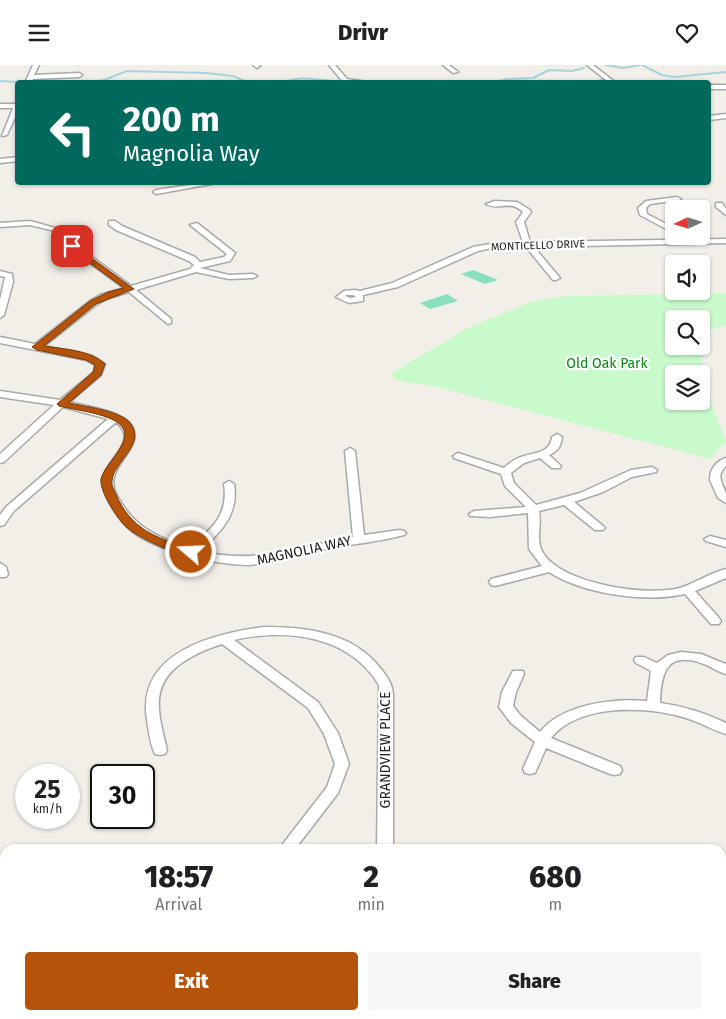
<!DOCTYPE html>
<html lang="en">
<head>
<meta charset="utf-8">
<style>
	:root { --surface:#fff; --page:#f6f6f6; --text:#202124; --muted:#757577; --accent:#b45309 }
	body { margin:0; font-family:"Fira Sans",sans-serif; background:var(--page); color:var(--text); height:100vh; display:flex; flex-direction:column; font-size:19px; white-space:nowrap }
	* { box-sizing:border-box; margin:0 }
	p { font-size:16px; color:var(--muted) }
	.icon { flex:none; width:28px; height:28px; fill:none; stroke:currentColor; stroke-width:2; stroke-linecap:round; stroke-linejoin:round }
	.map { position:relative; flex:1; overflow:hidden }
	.panel { position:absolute; left:0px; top:779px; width:726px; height:176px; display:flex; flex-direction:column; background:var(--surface); border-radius:15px 15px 0 0; box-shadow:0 1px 4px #0004 }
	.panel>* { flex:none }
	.top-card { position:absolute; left:15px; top:15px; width:696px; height:105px; border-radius:5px; box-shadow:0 1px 4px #0004; background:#00695c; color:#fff; overflow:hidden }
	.needle { width:32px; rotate:266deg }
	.buttons { position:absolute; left:665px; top:135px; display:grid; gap:10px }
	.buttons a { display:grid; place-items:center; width:45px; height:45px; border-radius:5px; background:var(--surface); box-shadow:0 1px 4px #0004; font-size:25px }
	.speed { position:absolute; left:15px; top:699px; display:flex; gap:10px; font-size:25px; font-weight:700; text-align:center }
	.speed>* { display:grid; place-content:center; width:65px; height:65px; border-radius:50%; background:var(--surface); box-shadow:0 1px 4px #0004; line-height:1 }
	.speed small { font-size:12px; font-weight:400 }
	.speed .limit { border:2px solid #111; border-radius:8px; background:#fff; color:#111 }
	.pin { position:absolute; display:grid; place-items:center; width:42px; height:42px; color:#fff; margin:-21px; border-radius:10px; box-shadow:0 2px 8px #0006 }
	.me { position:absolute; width:55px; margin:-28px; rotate:289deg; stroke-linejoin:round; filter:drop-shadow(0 0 4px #0008) }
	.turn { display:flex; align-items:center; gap:18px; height:105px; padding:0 25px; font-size:22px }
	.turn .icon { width:65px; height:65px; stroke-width:2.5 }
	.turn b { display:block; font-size:35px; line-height:42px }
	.eta { display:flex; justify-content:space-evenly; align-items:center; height:85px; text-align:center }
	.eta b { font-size:30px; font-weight:800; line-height:35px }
	.primary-button { display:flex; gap:10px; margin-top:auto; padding:10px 25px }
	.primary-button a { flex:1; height:58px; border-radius:5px; background:var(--accent); color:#fff; font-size:20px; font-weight:800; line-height:58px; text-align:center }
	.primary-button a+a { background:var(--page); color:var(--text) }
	header { display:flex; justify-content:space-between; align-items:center; height:65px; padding:0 25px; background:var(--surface); font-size:22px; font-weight:800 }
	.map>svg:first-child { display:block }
	.park { fill:#c8facc; fill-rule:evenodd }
	.pitch { fill:#88e0be }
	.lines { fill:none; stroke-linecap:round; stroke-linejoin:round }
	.stream { stroke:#aad3df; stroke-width:2 }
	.street-casing { stroke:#a9a9a9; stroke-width:3 }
	.street { fill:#fff; fill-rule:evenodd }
	.route { fill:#b45309; stroke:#753606 }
	.labels { text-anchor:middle; stroke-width:4.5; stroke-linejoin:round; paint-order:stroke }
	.far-street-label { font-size:11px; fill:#222; stroke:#fff }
	.park-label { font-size:14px; fill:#0c8416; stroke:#fff }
	.street-label { font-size:14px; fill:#222; stroke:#fff }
</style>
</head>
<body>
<header><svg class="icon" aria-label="menu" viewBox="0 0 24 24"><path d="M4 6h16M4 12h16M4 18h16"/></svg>Drivr<svg class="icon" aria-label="heart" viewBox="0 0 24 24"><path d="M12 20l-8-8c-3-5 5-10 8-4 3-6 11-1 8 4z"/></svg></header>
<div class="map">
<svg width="726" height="954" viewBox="0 0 726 954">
	<rect width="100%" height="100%" fill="#f2efe9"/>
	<path class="park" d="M726 228V261L701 267 703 315 726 377 710 394 437 322 395 315 392 308 468 263 533 236 569 231ZM674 254H701V281H674ZM674 309H701V336H674Z"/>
	<path class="pitch" d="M473 205 496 214 498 215 485 219 461 209Z
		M447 229 458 236 430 244 420 238Z"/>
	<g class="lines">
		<path class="stream" d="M606 0 623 3 640 0
			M642 0 662 10 674 12 726 7
			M0 16 18 17
			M86 18 104 15 127 6 206 8 233 11 249 18
			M283 18C300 9 318 16 336 16
			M492 18 507 14 533 13 549 5 572 6 584 3"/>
		<g class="street-casing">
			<path id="street" d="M33 0H39L34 10 79 8 82 10 79 12 33 14 31 18H25Z
				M253 0H259L260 1 257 3Z
				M329 0H335L347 14 374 18H344Z
				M443 0H449L458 7 453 8Z
				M587 0H593L616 18H591L606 15Z
				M709 20H726V24H709Z
				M18 36V46L7 70 2 71 13 43H0V39H15Z
				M726 49V53L709 55V51Z
				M18 92V96L0 98V94Z
				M204 118H217L156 129 153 127 156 125Z
				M677 132 681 134 679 135 650 139 646 143 647 149 674 163V168L640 150 638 143 646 136Z
				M495 136 517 137 530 145 531 147 524 157 530 177 726 174V178L534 182 560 213 556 215H553L526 182H496L478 186 398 222 363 230V236L349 238 336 232 344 226 354 225 360 226 392 218 473 182 496 178 523 177 516 157 523 147C510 134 498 146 486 139ZM346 230H353L356 232 350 233 345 231Z
				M716 138H722L726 144V150L716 142Z
				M30 156 59 164 55 166 30 160 0 162V158Z
				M109 156H115L122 161 195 192 200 197 224 192 227 189 190 160 197 158 235 188 230 196 200 203 229 210 253 209 257 211 253 213 229 214 196 207 136 225 171 254V258L168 259 129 227 106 234 96 240 44 281 92 291 105 299 101 310 69 337C86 341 123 346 132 361 142 379 120 393 115 409 111 418 114 426 119 434 135 463 159 473 189 483 211 465 229 450 224 419L229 416 234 419C239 449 221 468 199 486 255 500 299 482 353 472L345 386 350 383 355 386 364 470 400 465 404 466 406 468 404 470C378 477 351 479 326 484 300 489 274 499 248 500 216 500 158 486 133 467 123 459 115 448 109 437 106 431 103 426 103 419 100 396 142 378 116 357L14 446 4 460 0 461V450L6 442 108 354 63 342 4 397 0 398V389L54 340 0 332V326L60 335 94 307 95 300 86 295 0 278V272L35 279 90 236 100 230 124 223 69 183V179H75L131 221 190 204 194 200 189 196 116 165 109 160Z
				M0 206 12 209 13 217 4 250 0 253V235L5 212 0 211Z
				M557 369 562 372C561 381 558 386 549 390L561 401 560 403H552L540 393 524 398 511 408 514 418 536 440 580 428 631 405 652 402 657 405 656 407 632 412 603 427 574 437 603 461 605 463 603 465H595L564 440 539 446C542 460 535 475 543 488 562 519 647 532 680 523 695 518 710 508 726 504V513L695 526 719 553 721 556 719 559H711L685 529C645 538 583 529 549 507L495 521 491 520 489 517 491 514 542 501 529 484 528 448 490 452 470 451 469 449 474 446 526 442 505 421 501 409 454 393 453 391 458 388 504 403C509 398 515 394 521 392 534 387 550 389 552 372Z
				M726 393V401C715 411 723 418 726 429 726 432 726 435 726 438L718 433 710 415C710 404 716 396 726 393Z
				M710 471 726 475V482L706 476 704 474Z
				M0 498 6 502 8 509 6 512H0Z
				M263 562C306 562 353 567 381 604 388 613 393 620 393 631V784H377L379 620C349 570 286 563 234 575L318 637 338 668 349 699 338 728 295 784H279L327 722 335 699 324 669 308 643 222 579C209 583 195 589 183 597 148 621 159 650 167 685L165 689 160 690 155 689C150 679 149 666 147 655 136 588 212 569 263 562Z
				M681 587 701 589 723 598 726 599V609C718 607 712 602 704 599 667 585 661 607 660 638 683 641 705 648 726 658V669C712 665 700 657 686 653 648 641 579 638 551 673L620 701 622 705 620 709 615 710 610 709 546 683 535 708 530 709 525 708 523 704 535 677 511 658 499 642 502 627 513 606H523L524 609 516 627 513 641 521 651 540 667C562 639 614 633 647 636L651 606 636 598 634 595 636 592H644L657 598 668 590Z
				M726 801V814L721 815V802Z
				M147 950H167L165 954H145Z"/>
		</g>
		<use href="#street" class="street"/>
	</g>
	<path class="route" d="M69 180H74L134 224 96 239 44 281C63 284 91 285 105 299L101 310 69 338C84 341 121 346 130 358 147 379 113 397 112 416 111 422 116 428 118 434 135 468 161 474 195 485L197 487 195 490C181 493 136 472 125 461 117 453 99 425 101 414 104 400 132 378 123 363 115 349 74 345 59 341L57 339 93 307 95 300 86 295 37 285 32 282 90 236 108 227 124 223 69 183Z"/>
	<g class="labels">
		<g class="far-street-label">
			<text transform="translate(538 180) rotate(-2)" y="4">MONTICELLO DRIVE</text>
		</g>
		<g class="park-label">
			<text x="607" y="303">Old Oak Park</text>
		</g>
		<g class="street-label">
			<text transform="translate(304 485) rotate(-12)" y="5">MAGNOLIA WAY</text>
			<text transform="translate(385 685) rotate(-90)" y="5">GRANDVIEW PLACE</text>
		</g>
	</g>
</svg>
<div class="buttons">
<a><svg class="needle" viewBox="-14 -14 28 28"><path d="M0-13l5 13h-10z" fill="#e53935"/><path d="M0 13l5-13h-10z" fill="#757577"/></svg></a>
<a><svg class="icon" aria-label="sound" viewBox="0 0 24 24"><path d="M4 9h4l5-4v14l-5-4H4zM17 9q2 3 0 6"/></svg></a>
<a><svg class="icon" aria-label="search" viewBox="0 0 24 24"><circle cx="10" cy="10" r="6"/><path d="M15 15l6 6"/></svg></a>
<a><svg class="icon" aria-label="layers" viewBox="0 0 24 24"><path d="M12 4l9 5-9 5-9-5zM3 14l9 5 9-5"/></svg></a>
</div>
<div class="speed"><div>25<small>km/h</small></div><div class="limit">30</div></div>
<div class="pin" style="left:72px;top:181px;background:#d93025"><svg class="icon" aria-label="arrive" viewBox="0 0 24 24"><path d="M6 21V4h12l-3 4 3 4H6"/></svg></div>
<svg class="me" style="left:191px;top:487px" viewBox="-20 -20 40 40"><circle r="17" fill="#b45309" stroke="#fff" stroke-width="3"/><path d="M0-11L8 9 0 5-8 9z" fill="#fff"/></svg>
<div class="top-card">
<div class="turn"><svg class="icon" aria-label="left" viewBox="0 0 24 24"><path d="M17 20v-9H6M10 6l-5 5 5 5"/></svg><div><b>200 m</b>Magnolia Way</div></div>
</div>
<section class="panel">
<div class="eta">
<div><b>18:57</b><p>Arrival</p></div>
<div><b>2</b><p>min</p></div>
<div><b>680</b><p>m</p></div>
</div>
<div class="primary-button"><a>Exit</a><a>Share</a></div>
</section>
</div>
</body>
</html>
